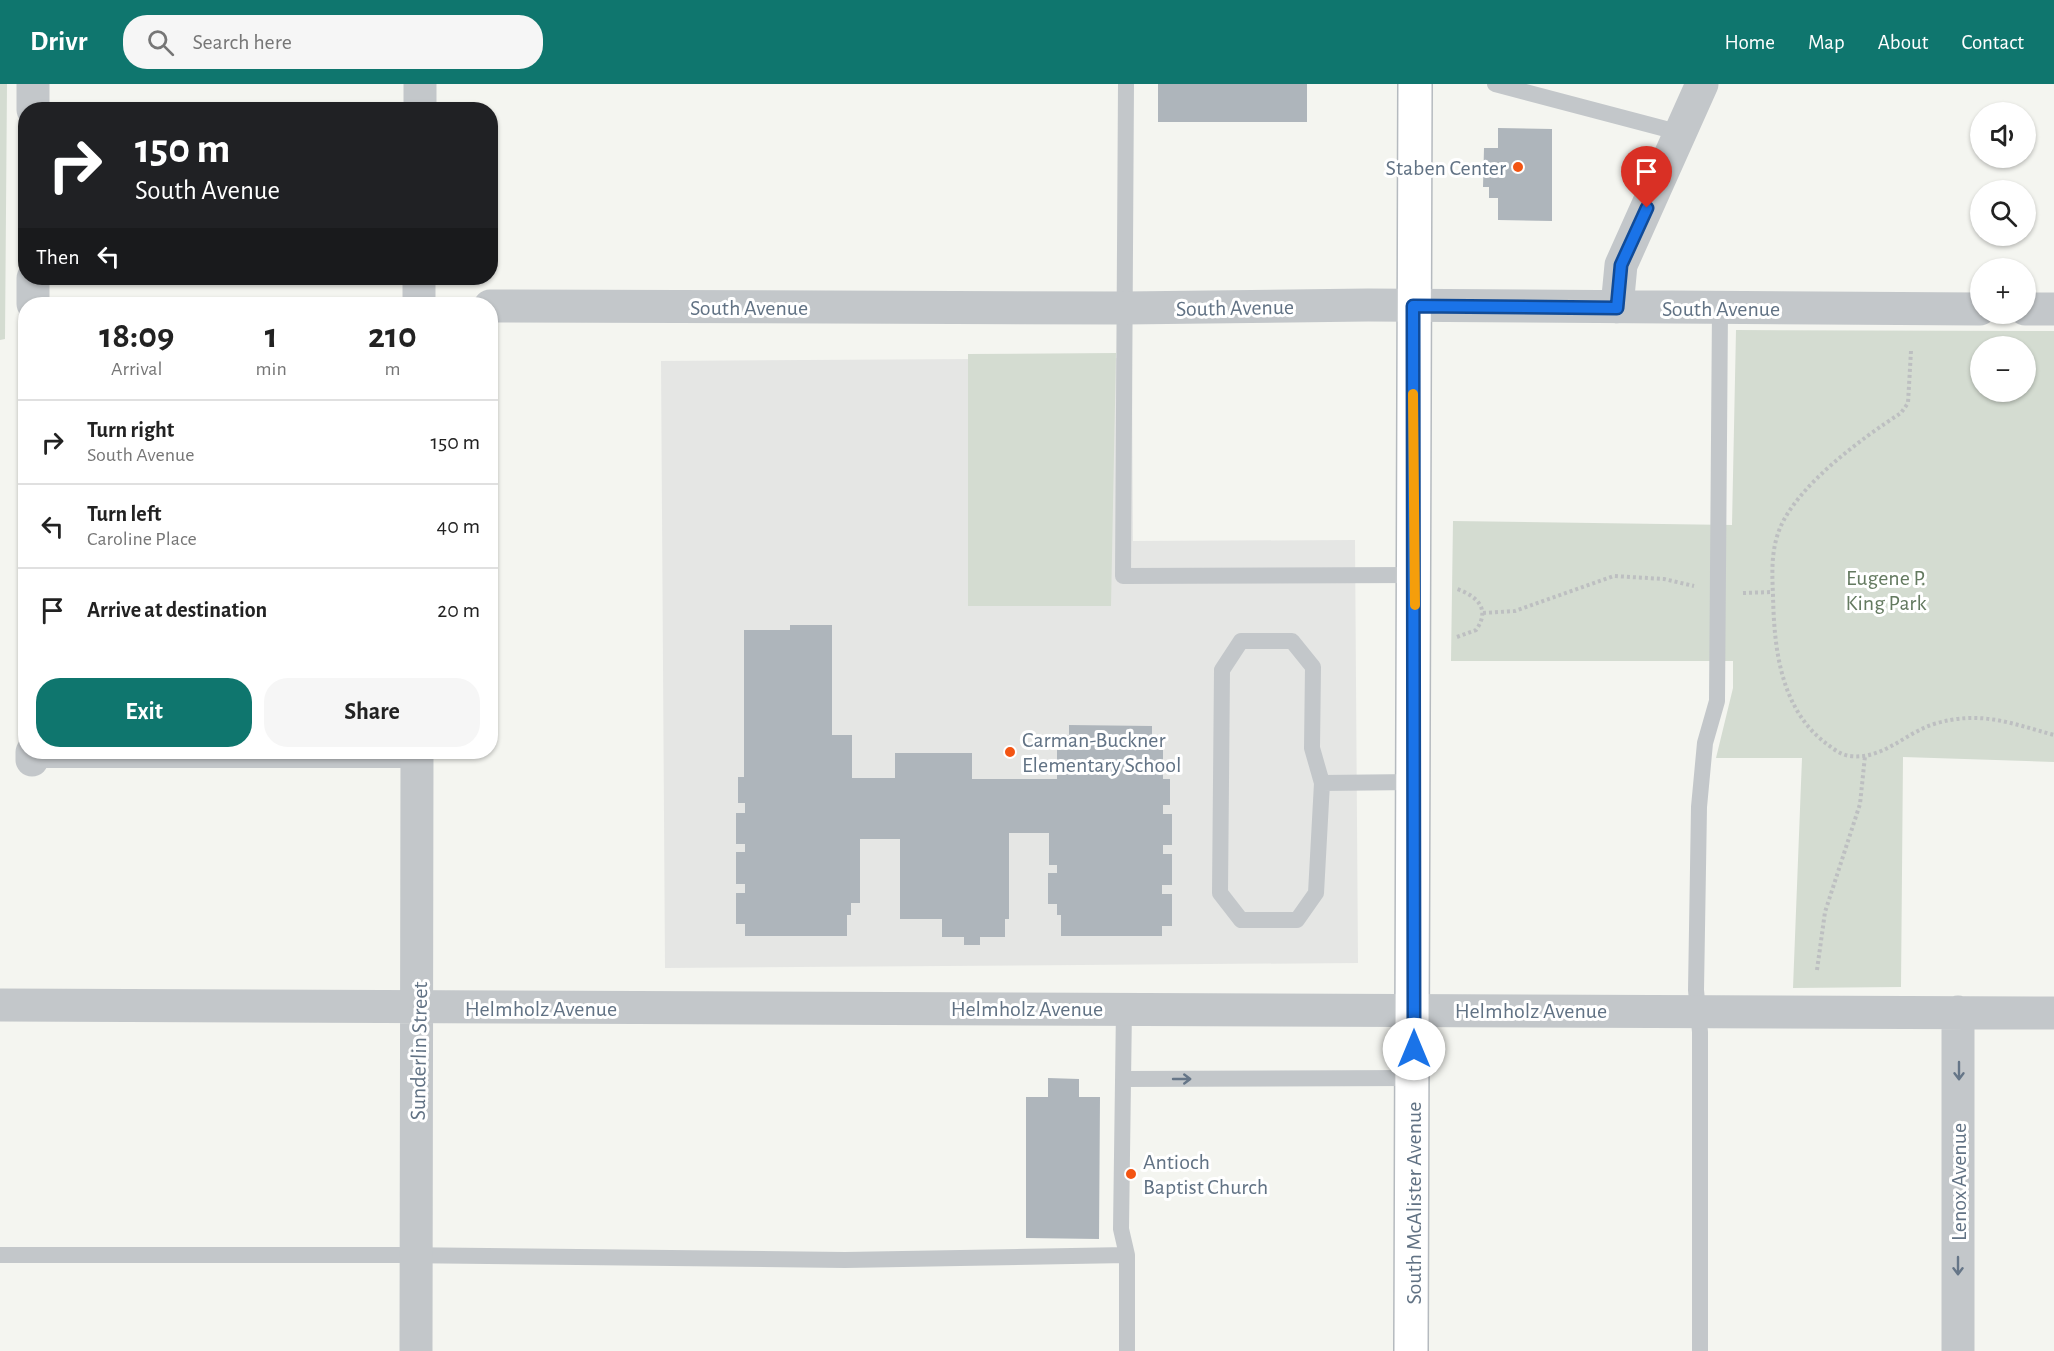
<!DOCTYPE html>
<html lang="en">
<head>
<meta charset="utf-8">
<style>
	:root { --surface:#fff; --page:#f6f6f6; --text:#222; --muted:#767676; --line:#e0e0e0; --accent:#0f766e }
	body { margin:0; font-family:"Alegreya Sans",sans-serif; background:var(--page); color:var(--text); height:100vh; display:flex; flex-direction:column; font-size:22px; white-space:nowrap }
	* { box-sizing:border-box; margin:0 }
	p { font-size:20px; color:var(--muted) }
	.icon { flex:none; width:33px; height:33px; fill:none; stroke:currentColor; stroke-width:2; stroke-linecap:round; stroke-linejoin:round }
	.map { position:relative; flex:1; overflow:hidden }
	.drawer { position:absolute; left:18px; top:213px; width:480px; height:462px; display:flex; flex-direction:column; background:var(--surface); border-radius:24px; box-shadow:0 2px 4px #0004 }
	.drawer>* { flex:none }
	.guide { position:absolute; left:18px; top:18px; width:480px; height:183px; border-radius:24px; box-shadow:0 2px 4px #0004; background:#202124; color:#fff; overflow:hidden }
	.buttons { position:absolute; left:1970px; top:18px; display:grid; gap:12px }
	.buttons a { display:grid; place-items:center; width:66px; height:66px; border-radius:50%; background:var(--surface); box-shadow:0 2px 4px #0004; font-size:30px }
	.pin { position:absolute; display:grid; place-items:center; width:51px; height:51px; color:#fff; margin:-62px -26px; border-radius:50% 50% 50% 0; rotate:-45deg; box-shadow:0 0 6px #0007 }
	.pin .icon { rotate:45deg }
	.me { position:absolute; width:66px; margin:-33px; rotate:0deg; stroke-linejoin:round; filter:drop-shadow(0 0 4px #0008) }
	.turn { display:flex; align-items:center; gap:21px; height:126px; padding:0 18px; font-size:27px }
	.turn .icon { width:78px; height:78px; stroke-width:2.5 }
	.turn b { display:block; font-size:42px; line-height:51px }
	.then { display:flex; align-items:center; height:57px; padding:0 18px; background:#0003; gap:12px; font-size:22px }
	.eta { display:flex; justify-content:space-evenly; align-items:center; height:102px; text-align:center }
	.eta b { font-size:36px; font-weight:700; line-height:42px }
	.primary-button { display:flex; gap:12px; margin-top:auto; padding:12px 18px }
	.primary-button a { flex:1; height:69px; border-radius:24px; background:var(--accent); color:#fff; font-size:24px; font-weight:700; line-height:69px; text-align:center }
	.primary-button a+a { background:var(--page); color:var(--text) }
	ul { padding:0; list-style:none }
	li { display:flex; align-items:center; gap:18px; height:84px; padding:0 18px; border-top:2px solid var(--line) }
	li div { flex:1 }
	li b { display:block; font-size:22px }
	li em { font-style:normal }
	header { display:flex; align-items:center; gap:36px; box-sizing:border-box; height:84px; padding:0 30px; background:var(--accent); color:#fff }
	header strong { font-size:28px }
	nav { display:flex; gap:33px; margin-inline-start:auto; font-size:21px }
	.search { width:420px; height:54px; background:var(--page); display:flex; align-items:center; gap:15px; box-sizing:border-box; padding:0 21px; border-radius:24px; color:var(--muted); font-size:22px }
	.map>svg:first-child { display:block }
	.built { fill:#e5e6e4 }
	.green { fill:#d4dcd1; fill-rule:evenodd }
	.building { fill:#aeb5bb }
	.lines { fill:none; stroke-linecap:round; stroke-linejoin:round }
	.secondary-casing { stroke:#b5babf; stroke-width:36 }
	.path { stroke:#bdbfc1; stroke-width:4; stroke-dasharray:3 3; stroke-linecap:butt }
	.lane { stroke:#c3c7ca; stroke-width:16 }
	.street { stroke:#c3c7ca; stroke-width:33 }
	.secondary { stroke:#fff; stroke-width:33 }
	.oneway { stroke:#667688 }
	.route-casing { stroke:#114b97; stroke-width:15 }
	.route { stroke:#1a73e8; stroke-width:10 }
	.slow { stroke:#f59e0b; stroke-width:10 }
	.poi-dot { fill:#f35412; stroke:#fff; stroke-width:2 }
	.labels { text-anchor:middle; stroke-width:6; stroke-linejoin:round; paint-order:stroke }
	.poi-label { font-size:22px; fill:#617284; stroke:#fff; text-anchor:start }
	.street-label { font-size:22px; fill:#617284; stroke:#fff }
	.park-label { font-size:22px; fill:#647a60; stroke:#fff }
</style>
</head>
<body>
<header>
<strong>Drivr</strong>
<div class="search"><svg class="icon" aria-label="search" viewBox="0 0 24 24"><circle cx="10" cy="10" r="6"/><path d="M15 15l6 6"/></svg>Search here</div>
<nav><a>Home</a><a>Map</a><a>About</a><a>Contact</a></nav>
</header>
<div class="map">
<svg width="2054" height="1267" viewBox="0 0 2054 1267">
	<rect width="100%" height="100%" fill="#f4f5f0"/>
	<path class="built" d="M1132 274 1133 457 1355 456 1358 879 665 884 661 277Z"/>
	<path class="green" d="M0 0H7L5 255 0 256Z
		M1736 246 2054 247V678L1903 673 1901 903 1793 904 1802 674H1716L1733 604V577H1451L1453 437 1732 441ZM1980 262H2025V308H1980Z
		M1116 269 1111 522H968V270Z"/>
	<path class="building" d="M1158 0H1307V38H1158Z
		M1498 44 1552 45V137L1498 136V114H1489V103H1483L1484 64H1498Z
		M790 541H832V651H852V694H895V669H972V695H1057V651H1069V641L1152 642V651H1163V695H1170V721H1163V730H1172V761H1163V770H1172V801H1162V810H1172V842H1162V852H1061V831H1057V820H1048V789H1057V781H1049V749H1009V835H1005V853H980V861H964V853H942V835H900V755H860V819H851V831H847V852H745V840H736V809H745V800H736V768H745V760H736V729H745V719H738V693H744V546H790Z
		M1048 994 1079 995V1013H1100L1099 1155 1026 1154V1013H1048Z"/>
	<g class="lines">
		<g class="secondary-casing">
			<path id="secondary" d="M1411 1267 1415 0"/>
		</g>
		<path class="path" d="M1911 267 1908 319 1901 329C1862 354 1798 401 1780 444 1771 466 1772 488 1773 511 1774 563 1780 622 1823 657 1831 663 1840 671 1850 672 1883 676 1905 649 1934 640 1980 626 2010 639 2054 651
			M1743 509 1773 508
			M1483 529 1515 527 1614 492 1664 495 1694 502
			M1457 553 1476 546C1491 525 1477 512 1457 505
			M1817 886 1825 828 1860 720 1865 672"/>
		<path class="lane" d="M1126 0 1123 492 1415 491
			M1495 0 1681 49
			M32 676H417
			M1322 699 1316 809 1297 836H1241L1220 809 1222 586 1241 557H1292L1313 583 1312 664 1322 699 1414 698
			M1124 924 1121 1145 1127 1171
			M1123 995 1414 994
			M0 1171H397L845 1176 1127 1171V1267
			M1700 1267V948L1696 906 1699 723 1705 659 1717 617 1720 224"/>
		<path class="street" d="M33 26V0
			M420 26V0
			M33 220V194
			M419 220V194
			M490 222 1125 224 1368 221 1980 225
			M1617 223 1621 181 1702 0
			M2025 225H2054
			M32 668V676
			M0 921 2054 929
			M1958 928V1267
			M416 1267 417 668"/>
		<use href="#secondary" class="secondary"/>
	</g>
	<defs><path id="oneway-shaft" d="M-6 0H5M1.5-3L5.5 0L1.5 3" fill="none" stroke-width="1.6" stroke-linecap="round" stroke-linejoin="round" transform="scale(1.5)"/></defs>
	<g class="oneway">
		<use href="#oneway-shaft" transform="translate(1959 987) rotate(90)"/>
		<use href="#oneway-shaft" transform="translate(1182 995)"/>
		<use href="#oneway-shaft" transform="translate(1958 1182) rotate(90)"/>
	</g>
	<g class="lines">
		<g class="route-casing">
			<path id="route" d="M1414 965 1413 222 1617 224 1621 181 1647 124"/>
		</g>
		<use href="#route" class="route"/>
		<path class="slow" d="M1413 310 1415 521"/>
	</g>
	<g class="poi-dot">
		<circle cx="1518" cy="83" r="6"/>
		<circle cx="1010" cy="668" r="6"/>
		<circle cx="1131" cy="1090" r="6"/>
	</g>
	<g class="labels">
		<g class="poi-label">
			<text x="1506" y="91" text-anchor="end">Staben Center</text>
			<text x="1022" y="663">Carman-Buckner<tspan x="1022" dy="25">Elementary School</tspan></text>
			<text x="1143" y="1085">Antioch<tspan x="1143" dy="25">Baptist Church</tspan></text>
		</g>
		<g class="street-label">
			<text x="749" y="231">South Avenue</text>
			<text transform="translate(1235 223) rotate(-1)" y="8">South Avenue</text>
			<text x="1721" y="232">South Avenue</text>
			<text x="541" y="932">Helmholz Avenue</text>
			<text x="1027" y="932">Helmholz Avenue</text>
			<text x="1531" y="934">Helmholz Avenue</text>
			<text transform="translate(418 967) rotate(-89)" y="8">Sunderlin Street</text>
			<text transform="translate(1958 1098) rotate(-90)" y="8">Lenox Avenue</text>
			<text transform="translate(1413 1119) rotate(-90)" y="8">South McAlister Avenue</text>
		</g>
		<g class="park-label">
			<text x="1886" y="501">Eugene P.<tspan x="1886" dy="25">King Park</tspan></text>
		</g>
	</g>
</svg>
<div class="buttons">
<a><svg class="icon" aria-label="sound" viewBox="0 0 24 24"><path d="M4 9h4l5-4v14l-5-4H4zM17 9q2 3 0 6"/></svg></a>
<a><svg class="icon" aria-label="search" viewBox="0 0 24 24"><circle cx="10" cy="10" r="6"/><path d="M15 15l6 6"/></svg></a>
<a>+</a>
<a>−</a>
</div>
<div class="pin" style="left:1647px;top:124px;background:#d93025"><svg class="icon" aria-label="arrive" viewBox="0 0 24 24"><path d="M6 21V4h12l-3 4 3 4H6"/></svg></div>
<svg class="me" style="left:1414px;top:965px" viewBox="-20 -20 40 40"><circle r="19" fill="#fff"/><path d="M0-13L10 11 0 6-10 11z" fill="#1a73e8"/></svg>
<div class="guide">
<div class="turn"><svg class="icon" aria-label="right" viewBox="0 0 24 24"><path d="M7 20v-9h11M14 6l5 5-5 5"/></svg><div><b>150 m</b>South Avenue</div></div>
<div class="then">Then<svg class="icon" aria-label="left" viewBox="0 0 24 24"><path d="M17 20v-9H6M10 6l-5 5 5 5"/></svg></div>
</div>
<section class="drawer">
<div class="eta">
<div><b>18:09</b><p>Arrival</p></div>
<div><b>1</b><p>min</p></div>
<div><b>210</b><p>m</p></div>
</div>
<ul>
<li><svg class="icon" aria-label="right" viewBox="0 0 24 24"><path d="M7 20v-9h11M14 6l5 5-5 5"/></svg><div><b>Turn right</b><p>South Avenue</p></div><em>150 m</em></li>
<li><svg class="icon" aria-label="left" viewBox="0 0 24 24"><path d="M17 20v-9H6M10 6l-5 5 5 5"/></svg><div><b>Turn left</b><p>Caroline Place</p></div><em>40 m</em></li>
<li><svg class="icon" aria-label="arrive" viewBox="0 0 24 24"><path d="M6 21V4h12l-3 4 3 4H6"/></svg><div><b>Arrive at destination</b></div><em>20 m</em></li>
</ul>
<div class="primary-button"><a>Exit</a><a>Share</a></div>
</section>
</div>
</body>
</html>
